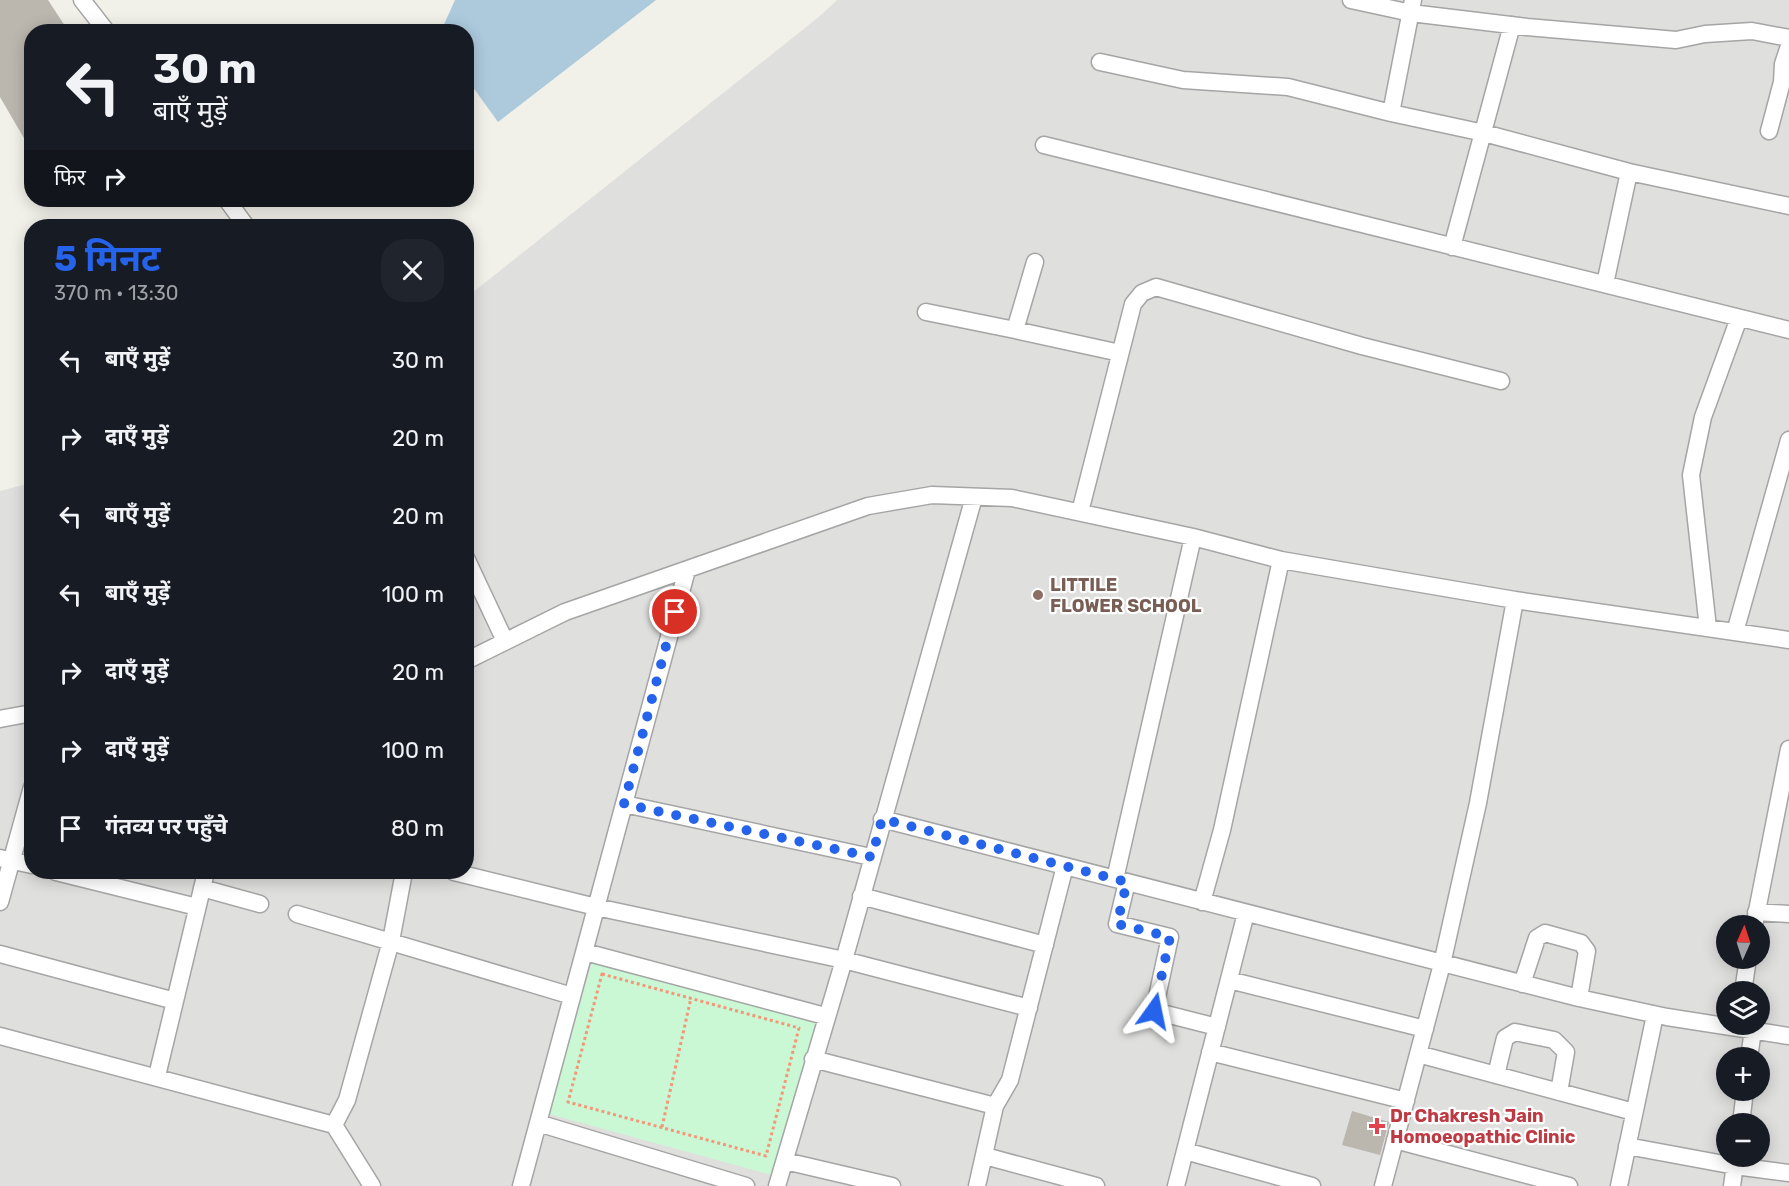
<!DOCTYPE html>
<html lang="hi">
<head>
<meta charset="utf-8">
<style>
	:root { --surface:#171b24; --page:#20242c; --text:#f1f3f6; --muted:#9ea1a6; --accent:#2563eb }
	body { margin:0; font-family:Rubik,"Noto Sans Devanagari",sans-serif; background:var(--page); color:var(--text); height:100vh; display:flex; flex-direction:column; font-size:22px; white-space:nowrap }
	* { box-sizing:border-box; margin:0 }
	p { font-size:20px; color:var(--muted) }
	.icon { flex:none; width:33px; height:33px; fill:none; stroke:currentColor; stroke-width:2; stroke-linecap:round; stroke-linejoin:round }
	.map { position:relative; flex:1; overflow:hidden }
	.panel { position:absolute; left:24px; top:219px; width:450px; height:660px; display:flex; flex-direction:column; background:var(--surface); border-radius:24px; box-shadow:0 3px 15px #0003 }
	.panel>* { flex:none }
	.hud { position:absolute; left:24px; top:24px; width:450px; height:183px; border-radius:24px; box-shadow:0 3px 15px #0003; background:#171b24; color:var(--text); overflow:hidden }
	.needle { width:39px; rotate:3deg }
	.controls { position:absolute; left:1716px; top:915px; display:grid; gap:12px }
	.controls a { display:grid; place-items:center; width:54px; height:54px; border-radius:50%; background:var(--surface); box-shadow:0 3px 15px #0003; font-size:30px }
	.pin { position:absolute; display:grid; place-items:center; width:51px; height:51px; color:#fff; margin:-26px; border:3px solid #fff; border-radius:50%; box-shadow:0 2px 6px #0007 }
	.me { position:absolute; width:66px; margin:-33px; rotate:12deg; stroke-linejoin:round; filter:drop-shadow(0 0 4px #0008) }
	.turn { display:flex; align-items:center; gap:21px; height:126px; padding:0 30px; font-size:27px }
	.turn .icon { width:78px; height:78px; stroke-width:2.5 }
	.turn b { display:block; font-size:42px; line-height:51px }
	.then { display:flex; align-items:center; height:57px; padding:0 30px; background:#0003; gap:12px; font-size:22px }
	.round { display:grid; place-items:center; flex:none; width:63px; height:63px; border-radius:24px; background:var(--page) }
	.headline { display:flex; align-items:center; justify-content:space-between; height:102px; padding:0 30px }
	h1 { font-size:36px; font-weight:700; line-height:45px; color:var(--accent) }
	ul { padding:0; list-style:none }
	li { display:flex; align-items:center; gap:18px; height:78px; padding:0 30px }
	li div { flex:1 }
	li b { display:block; font-size:22px }
	li em { font-style:normal }
	.map>svg:first-child { display:block }
	.residential { fill:#dfdfde; fill-rule:evenodd }
	.park { fill:#caf7d4 }
	.water { fill:#accadc }
	.building { fill:#bbb6ae }
	.lines { fill:none; stroke-linecap:round; stroke-linejoin:round }
	.minor-casing { stroke:#a5a5a5; stroke-width:19 }
	.path { stroke:#f29879; stroke-width:3; stroke-dasharray:3 3; stroke-linecap:butt }
	.minor { stroke:#fff; stroke-width:16 }
	.route { stroke:#2563eb; stroke-width:10; stroke-dasharray:0 18 }
	.education-dot { fill:#8d6e63; stroke:#fff; stroke-width:2 }
	.health-dot { fill:#e0444e; stroke:#fff; stroke-width:2 }
	.labels { text-anchor:middle; stroke-width:4.5; stroke-linejoin:round; paint-order:stroke }
	.education-label { font-size:18px; font-weight:bold; fill:#785e54; stroke:#fff; text-anchor:start }
	.health-label { font-size:18px; font-weight:bold; fill:#be3a42; stroke:#fff; text-anchor:start }
</style>
</head>
<body>
<div class="map">
<svg width="1789" height="1186" viewBox="0 0 1789 1186">
	<rect width="100%" height="100%" fill="#f1f0e9"/>
	<path class="residential" d="M837 0H1789V1186H0V491L31 483 32 872H466L467 297 820 16ZM1726 926H1760V958H1726ZM1726 992H1760V1024H1726ZM1726 1058H1760V1090H1726ZM1726 1124H1760V1156H1726Z"/>
	<path class="park" d="M592 962 819 1021 775 1176 549 1114Z"/>
	<path class="water" d="M455 0H656L498 122 467 79 466 32 441 31Z"/>
	<path class="building" d="M0 0H48L69 32H32V152L0 97Z
		M1352 1111 1389 1122 1380 1155 1342 1145Z"/>
	<g class="lines">
		<g class="minor-casing">
			<path id="minor" d="M82 0 107 32
				M1351 0 1411 13 1527 27 1676 40 1705 34 1752 31 1789 38
				M1100 62 1183 80 1288 87 1391 113 1484 133 1629 172
				M1391 113 1413 0
				M1769 131 1782 82 1783 64 1789 46
				M1044 145 1789 330
				M227 200 246 226
				M1452 247 1512 25
				M1035 262 1015 330 1120 353
				M1605 284 1629 172 1789 206
				M926 312 1015 330
				M1080 512 1133 304 1142 293 1156 287 1362 346 1501 381
				M466 558 505 641
				M687 570 624 804 871 857
				M1708 628 1691 475 1703 417 1739 318
				M1735 632 1789 440
				M466 661 565 612 868 506 932 495 1012 498 1193 537 1281 560 1515 600 1789 640
				M0 719 32 713
				M882 819 1579 998 1667 1017 1789 1036
				M0 858 32 865
				M56 872 197 907
				M454 872 596 907 844 960 1029 1008
				M1115 879 1193 537
				M1127 882 1117 924 1170 937 1154 1011 1217 1027
				M202 888 260 904
				M861 896 1045 945
				M0 902 32 787
				M1202 902 1222 830 1281 560
				M1756 912 1789 914
				M297 914 572 996
				M1754 926 1789 749
				M585 952 825 1016
				M0 954 175 1001
				M1229 980 1425 1029
				M1522 984 1537 938 1545 933 1581 943 1587 951 1579 998
				M1743 992 1748 958
				M0 1036 334 1125 372 1186
				M1210 1052 1406 1101
				M1418 1054 1634 1112
				M1749 1058 1753 1030
				M813 1059 995 1106
				M1496 1075 1505 1038 1515 1032 1554 1040 1566 1052 1559 1092
				M157 1076 206 872
				M538 1123 746 1186
				M1741 1124 1745 1090
				M334 1125 347 1100 391 941 404 872
				M1395 1140 1569 1186
				M1627 1146 1735 1166 1789 1173
				M1185 1151 1312 1186
				M985 1156 1096 1186
				M785 1161 892 1186
				M521 1186 624 804
				M777 1186 844 960 974 497
				M977 1186 995 1106 1010 1080 1065 866
				M1176 1186 1246 913
				M1383 1186 1442 964 1478 803 1515 600
				M1619 1186 1655 1015
				M1732 1186 1736 1157"/>
		</g>
		<path class="path" d="M602 974 799 1028 766 1156 568 1102Z
			M662 1127 691 998"/>
		<use href="#minor" class="minor"/>
	</g>
	<g class="lines">
		<path class="route" d="M675 612 624 804 872 857 882 819 1127 882 1117 924 1170 937 1154 1011"/>
	</g>
	<circle class="education-dot" cx="1038" cy="595" r="6"/>
	<path class="health-dot" d="M1374 1117h6v6h6v6h-6v6h-6v-6h-6v-6h6z"/>
	<g class="labels">
		<g class="education-label">
			<text x="1050" y="591">LITTILE<tspan x="1050" dy="21">FLOWER SCHOOL</tspan></text>
		</g>
		<g class="health-label">
			<text x="1390" y="1122">Dr Chakresh Jain<tspan x="1390" dy="21">Homoeopathic Clinic</tspan></text>
		</g>
	</g>
</svg>
<div class="controls">
<a><svg class="needle" viewBox="-14 -14 28 28"><path d="M0-13l5 13h-10z" fill="#e53935"/><path d="M0 13l5-13h-10z" fill="#9ea1a6"/></svg></a>
<a><svg class="icon" aria-label="layers" viewBox="0 0 24 24"><path d="M12 4l9 5-9 5-9-5zM3 14l9 5 9-5"/></svg></a>
<a>+</a>
<a>−</a>
</div>
<div class="pin" style="left:675px;top:612px;background:#d93025"><svg class="icon" aria-label="arrive" viewBox="0 0 24 24"><path d="M6 21V4h12l-3 4 3 4H6"/></svg></div>
<svg class="me" style="left:1154px;top:1011px" viewBox="-20 -20 40 40"><path d="M0-17L14 15 0 8-14 15z" fill="#2563eb" stroke="#fff" stroke-width="4"/></svg>
<div class="hud">
<div class="turn"><svg class="icon" aria-label="left" viewBox="0 0 24 24"><path d="M17 20v-9H6M10 6l-5 5 5 5"/></svg><div><b>30 m</b>बाएँ मुड़ें</div></div>
<div class="then">फिर<svg class="icon" aria-label="right" viewBox="0 0 24 24"><path d="M7 20v-9h11M14 6l5 5-5 5"/></svg></div>
</div>
<section class="panel">
<div class="headline"><div><h1>5 मिनट</h1><p>370 m · 13:30</p></div><a class="round"><svg class="icon" aria-label="close" viewBox="0 0 24 24"><path d="M6 6l12 12M18 6L6 18"/></svg></a></div>
<ul>
<li><svg class="icon" aria-label="left" viewBox="0 0 24 24"><path d="M17 20v-9H6M10 6l-5 5 5 5"/></svg><div><b>बाएँ मुड़ें</b></div><em>30 m</em></li>
<li><svg class="icon" aria-label="right" viewBox="0 0 24 24"><path d="M7 20v-9h11M14 6l5 5-5 5"/></svg><div><b>दाएँ मुड़ें</b></div><em>20 m</em></li>
<li><svg class="icon" aria-label="left" viewBox="0 0 24 24"><path d="M17 20v-9H6M10 6l-5 5 5 5"/></svg><div><b>बाएँ मुड़ें</b></div><em>20 m</em></li>
<li><svg class="icon" aria-label="left" viewBox="0 0 24 24"><path d="M17 20v-9H6M10 6l-5 5 5 5"/></svg><div><b>बाएँ मुड़ें</b></div><em>100 m</em></li>
<li><svg class="icon" aria-label="right" viewBox="0 0 24 24"><path d="M7 20v-9h11M14 6l5 5-5 5"/></svg><div><b>दाएँ मुड़ें</b></div><em>20 m</em></li>
<li><svg class="icon" aria-label="right" viewBox="0 0 24 24"><path d="M7 20v-9h11M14 6l5 5-5 5"/></svg><div><b>दाएँ मुड़ें</b></div><em>100 m</em></li>
<li><svg class="icon" aria-label="arrive" viewBox="0 0 24 24"><path d="M6 21V4h12l-3 4 3 4H6"/></svg><div><b>गंतव्य पर पहुँचे</b></div><em>80 m</em></li>
</ul>
</section>
</div>
</body>
</html>
